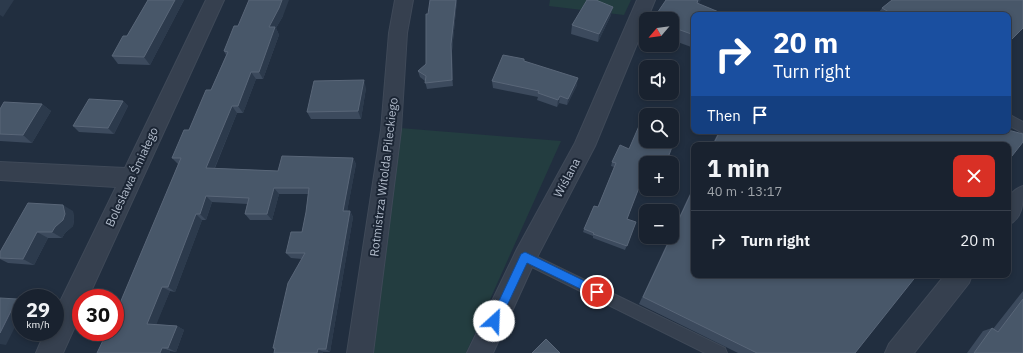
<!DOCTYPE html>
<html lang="en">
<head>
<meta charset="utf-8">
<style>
	:root { --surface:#19222f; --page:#262f3b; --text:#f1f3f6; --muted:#9fa4aa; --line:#373f4b }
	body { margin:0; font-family:"IBM Plex Sans",sans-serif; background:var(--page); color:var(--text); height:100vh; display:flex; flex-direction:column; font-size:15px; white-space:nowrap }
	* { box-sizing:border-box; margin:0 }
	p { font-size:13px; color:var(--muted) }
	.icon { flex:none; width:22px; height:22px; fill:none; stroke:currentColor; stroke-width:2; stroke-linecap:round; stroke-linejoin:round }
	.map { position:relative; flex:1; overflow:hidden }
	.panel { position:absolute; left:691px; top:142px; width:320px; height:136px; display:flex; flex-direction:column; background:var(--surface); border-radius:8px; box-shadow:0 2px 6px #0003,0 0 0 1px var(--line) }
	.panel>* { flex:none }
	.hud { position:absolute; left:691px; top:12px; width:320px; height:122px; border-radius:8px; box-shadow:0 2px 6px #0003,0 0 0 1px var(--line); background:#1a4fa0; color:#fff; overflow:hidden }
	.needle { width:26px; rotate:241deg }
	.fabs { position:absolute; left:639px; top:12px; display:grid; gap:8px }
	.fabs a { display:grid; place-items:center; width:40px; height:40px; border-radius:8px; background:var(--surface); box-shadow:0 2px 6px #0003,0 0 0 1px var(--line); font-size:20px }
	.speed { position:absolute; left:12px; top:289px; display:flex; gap:8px; font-size:20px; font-weight:700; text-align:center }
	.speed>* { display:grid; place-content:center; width:52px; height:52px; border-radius:50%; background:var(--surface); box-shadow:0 2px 6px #0003,0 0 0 1px var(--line); line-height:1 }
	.speed small { font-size:10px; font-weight:400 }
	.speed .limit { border:6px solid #d22; background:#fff; color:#111 }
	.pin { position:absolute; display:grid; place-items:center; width:34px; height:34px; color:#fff; margin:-17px; border:2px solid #fff; border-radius:50%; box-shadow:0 1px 4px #0007 }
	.me { position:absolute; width:44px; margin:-22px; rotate:25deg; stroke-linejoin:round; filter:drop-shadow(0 0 3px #0008) }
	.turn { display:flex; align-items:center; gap:14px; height:84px; padding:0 16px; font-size:18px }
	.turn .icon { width:52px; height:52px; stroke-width:2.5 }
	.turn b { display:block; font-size:28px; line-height:34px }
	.then { display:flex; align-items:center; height:38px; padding:0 16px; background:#0003; gap:8px; font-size:15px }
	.round { display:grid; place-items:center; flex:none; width:42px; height:42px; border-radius:8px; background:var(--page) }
	.headline { display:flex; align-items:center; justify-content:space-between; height:68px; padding:0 16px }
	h1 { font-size:24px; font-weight:800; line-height:30px }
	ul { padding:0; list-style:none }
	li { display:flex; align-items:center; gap:12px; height:60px; padding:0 16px; border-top:1px solid var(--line) }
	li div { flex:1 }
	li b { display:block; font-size:15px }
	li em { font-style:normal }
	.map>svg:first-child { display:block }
	.green { fill:#233d40 }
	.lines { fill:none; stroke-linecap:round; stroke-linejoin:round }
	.service-casing { stroke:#3f4958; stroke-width:2 }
	.minor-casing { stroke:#3f4958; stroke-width:2 }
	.tertiary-casing { stroke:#3f4958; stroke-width:2 }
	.service { fill:#36404f; fill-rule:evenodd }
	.minor { fill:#36404f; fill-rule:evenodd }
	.tertiary { fill:#36404f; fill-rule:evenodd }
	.wall { fill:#3c4a5d }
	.shaded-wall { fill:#2c3a4c }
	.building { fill:#485769; stroke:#596678 }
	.route { fill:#1a73e8; stroke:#114b97 }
	.labels { text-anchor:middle; stroke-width:4; stroke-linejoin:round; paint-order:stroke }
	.street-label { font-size:12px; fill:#b1bbca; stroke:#1b2534 }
</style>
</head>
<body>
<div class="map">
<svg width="1023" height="353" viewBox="0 0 1023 353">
	<rect width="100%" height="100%" fill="#212e3f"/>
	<path class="green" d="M550 0H631L624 15 549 6Z
		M400 128 561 141 466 353H370Z"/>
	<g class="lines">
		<g class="service-casing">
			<path id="service" d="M1008 114 1023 122V133L1008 125Z
				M525 251 725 348 727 353H705L520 261 518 257 520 253Z"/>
		</g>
		<g class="minor-casing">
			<path id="minor" d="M206 0H224L88 298H81V313L63 353H36L45 332H55V312L116 187 0 180V162L125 168Z
				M395 0H413L407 33 401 130 373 353H347L381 130 389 33Z
				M637 0H655L595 146 533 265 493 353H467L517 249 575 143Z"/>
		</g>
		<g class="tertiary-casing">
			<path id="tertiary" d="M1023 186C1023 204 1023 218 1008 225 1008 208 1003 193 1023 186Z
				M945 275H972L969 283 914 353H885L889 344Z"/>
		</g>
		<use href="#service" class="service"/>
		<use href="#minor" class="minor"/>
		<use href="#tertiary" class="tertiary"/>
	</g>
	<path class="wall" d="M148 0H184L150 65 118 64 112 56 127 36Z
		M430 0H457L452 51 453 86 427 89 425 81 420 77 418 71 426 64Z
		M666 0 699 4 694 15V48L672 40V19H653Z
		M892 0 1008 15H877L882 8Z
		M611 15 598 42 571 34 572 25Z
		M283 16 276 28 279 35 263 79H256L243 113H237L215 168 278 171 353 158 356 164 347 211H350L353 217 330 352 275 350 273 348 302 259 291 258 286 253 302 232 306 212 308 194H279L272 220H250L245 214 247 204 212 202 206 220H202L175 292 170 291 156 324 177 326 184 330 176 352 170 351 115 332 178 164 172 158 189 130 211 90 226 55 224 51 238 26Z
		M524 61 577 85 567 105 559 103 557 107 537 100 538 97 493 88 492 81Z
		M366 88 361 119H311L307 112Z
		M123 101 128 106 114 134 79 132 73 126Z
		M42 104 51 111 32 143 0 141V109Z
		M719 131H1008V145H712Z
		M612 162 646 163V177L643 176 627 219 636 222 625 250 593 238V236L583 232 584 229 598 207 614 167 611 166Z
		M694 185V275L855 353H738L639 304 670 237H672V232Z
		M73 211 74 220 73 226 65 233 62 238H48L34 265 8 263 0 259V252Z
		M1023 291V353H967L983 331 992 328 993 329Z"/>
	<path class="shaded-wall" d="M0 0H14L3 17 0 15Z
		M175 0H184L150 65 144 57Z
		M282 0H289L283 16 276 28 279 35 263 79 259 72 269 27Z
		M456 0H457L452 51 453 86 452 80 451 44Z
		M698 0H701L692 15 697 3Z
		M613 7 611 15 598 42 599 34Z
		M251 72 256 79 243 113 238 106Z
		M578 78 577 85 567 105 568 99Z
		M364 80 366 88 361 119 358 111Z
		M560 96 559 103 557 107 558 100Z
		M123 101 128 106 114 134 108 128Z
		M42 104 51 111 32 143 23 135Z
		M232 106 237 113 212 174 206 168Z
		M353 158 356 164 346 217 343 211Z
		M274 188 279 194 272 220 267 214Z
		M206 196 212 202 206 220 200 214Z
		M63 205 73 211 74 220 73 226 65 233 62 238 52 232Z
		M350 211 353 217 330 352 326 349Z
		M196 214 202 220 175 292 168 287Z
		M37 232 48 238 34 265 23 259Z
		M162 287 170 291 155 328 147 324Z
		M17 299 21 300V315L6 345 0 344V333Z
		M177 326 184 330 176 352 168 348Z
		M162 348 170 351V353H160Z
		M318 349 323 352V353H317Z"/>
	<path class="building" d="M148 0H175L144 57 112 56 123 36H127Z
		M249 0H282L279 8 269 27H275L259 72H251L238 106H232L206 168 278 171 282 156 353 158 343 211H350L326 349H318L317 353H274L275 348H273L288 283 305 253H286L291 232H302L306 212 309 188H274L267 214H245L249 198 206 196 200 214H196L168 287H162L147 324 177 326 168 348H162L160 353H97L107 332H115V315L181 158H172L184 130H189L206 90H211L228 52 224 51 234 26H238Z
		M430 0H456L451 44 452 80 425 83 426 76 418 71 426 64V14H428Z
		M587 0H596L613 7 599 34 572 25Z
		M666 0H698L697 3 726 15H694V35L672 27V19H653Z
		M892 0H1023V28L1008 43V15H894L882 8Z
		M503 55 524 59V61L578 78 568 99 560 96 558 100 538 93 539 91 492 81Z
		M364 80 358 111 307 112 314 81Z
		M89 99 123 101 108 128 73 126Z
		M4 102 42 104 23 135 0 134V109Z
		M639 126 646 128V141H672V137L675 139 666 163H646V173L645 172 627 219 636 222 627 246 593 234 594 233 584 229 594 206 598 207 616 163 612 162 620 145 629 149Z
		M1008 130 1023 134V142L1008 161V145H713L720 131H1008Z
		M694 187V275H917L855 353H757L643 297 671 237H672V234Z
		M28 203 63 205 65 214 63 220 55 227 52 232H37L23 259 0 258V252Z
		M0 298 17 299 0 333Z
		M1023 299V353H974L992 328 998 332Z
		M546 339 560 353H532Z"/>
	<path class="route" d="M525 252 601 289 602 292 601 295 597 297 593 295 527 263 498 325 494 327 491 325 489 321 491 318 521 254Z"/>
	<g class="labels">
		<g class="street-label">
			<text transform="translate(132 177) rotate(-65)" y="4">Bolesława Śmiałego</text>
			<text transform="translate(384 177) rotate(-83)" y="4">Rotmistrza Witolda Pileckiego</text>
			<text transform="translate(567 178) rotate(-62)" y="4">Wiślana</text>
		</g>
	</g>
</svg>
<div class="fabs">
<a><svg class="needle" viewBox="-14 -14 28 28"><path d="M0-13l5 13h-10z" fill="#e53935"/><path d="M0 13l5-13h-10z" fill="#9fa4aa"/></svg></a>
<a><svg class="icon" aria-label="sound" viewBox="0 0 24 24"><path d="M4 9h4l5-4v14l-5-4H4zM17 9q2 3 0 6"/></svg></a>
<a><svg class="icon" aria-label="search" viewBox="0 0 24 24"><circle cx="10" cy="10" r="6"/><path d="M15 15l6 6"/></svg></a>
<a>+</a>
<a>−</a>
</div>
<div class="speed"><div>29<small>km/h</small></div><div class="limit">30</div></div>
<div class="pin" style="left:597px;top:292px;background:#d93025"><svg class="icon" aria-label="arrive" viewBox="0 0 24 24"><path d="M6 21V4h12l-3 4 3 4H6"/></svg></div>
<svg class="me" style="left:494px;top:321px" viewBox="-20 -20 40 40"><circle r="19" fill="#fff"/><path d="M0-13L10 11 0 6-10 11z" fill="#1a73e8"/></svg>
<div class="hud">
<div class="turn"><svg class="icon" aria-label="right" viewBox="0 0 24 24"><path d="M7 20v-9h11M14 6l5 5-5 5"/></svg><div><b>20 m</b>Turn right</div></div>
<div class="then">Then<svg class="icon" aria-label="arrive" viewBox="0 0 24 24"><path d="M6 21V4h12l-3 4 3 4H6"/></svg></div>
</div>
<section class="panel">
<div class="headline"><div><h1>1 min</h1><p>40 m · 13:17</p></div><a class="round" style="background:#d93025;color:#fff"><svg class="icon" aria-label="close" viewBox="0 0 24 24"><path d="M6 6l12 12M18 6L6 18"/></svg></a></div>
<ul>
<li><svg class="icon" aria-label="right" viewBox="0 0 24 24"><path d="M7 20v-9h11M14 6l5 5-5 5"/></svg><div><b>Turn right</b></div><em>20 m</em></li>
</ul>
</section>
</div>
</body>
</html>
